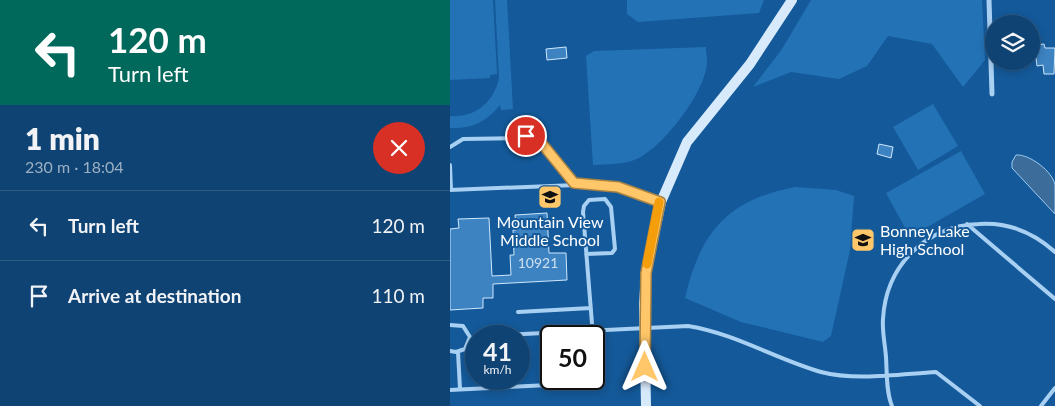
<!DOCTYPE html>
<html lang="en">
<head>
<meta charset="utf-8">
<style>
	:root { --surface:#0f4373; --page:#184a78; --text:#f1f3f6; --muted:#9bb0c4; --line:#2f5c85 }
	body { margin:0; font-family:Lato,sans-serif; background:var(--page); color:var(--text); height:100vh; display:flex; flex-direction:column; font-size:19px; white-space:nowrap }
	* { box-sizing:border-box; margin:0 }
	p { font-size:16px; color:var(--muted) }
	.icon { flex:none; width:28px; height:28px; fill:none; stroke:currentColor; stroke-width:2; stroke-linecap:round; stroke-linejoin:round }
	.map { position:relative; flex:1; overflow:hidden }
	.drawer { display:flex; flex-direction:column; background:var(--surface); width:450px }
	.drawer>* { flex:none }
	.hud { background:#00695c; color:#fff; overflow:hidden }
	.buttons { position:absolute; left:535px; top:15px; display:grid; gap:10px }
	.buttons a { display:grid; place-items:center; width:55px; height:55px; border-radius:50%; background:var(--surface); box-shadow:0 2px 8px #0003,0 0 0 1px var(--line); font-size:25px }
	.speed { position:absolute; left:15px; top:325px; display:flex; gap:10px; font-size:25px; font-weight:700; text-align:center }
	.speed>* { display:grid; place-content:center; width:65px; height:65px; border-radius:50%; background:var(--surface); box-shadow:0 2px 8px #0003,0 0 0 1px var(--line); line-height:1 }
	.speed small { font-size:12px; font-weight:400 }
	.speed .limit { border:2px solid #111; border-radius:8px; background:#fff; color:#111 }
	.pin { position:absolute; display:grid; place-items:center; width:42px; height:42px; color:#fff; margin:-21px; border:2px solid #fff; border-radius:50%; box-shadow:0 1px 5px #0007 }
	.me { position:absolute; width:55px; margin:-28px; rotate:0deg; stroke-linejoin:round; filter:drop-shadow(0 0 4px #0008) }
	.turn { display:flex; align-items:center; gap:18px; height:105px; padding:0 25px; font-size:22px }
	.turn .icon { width:65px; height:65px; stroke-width:2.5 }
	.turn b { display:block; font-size:35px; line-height:42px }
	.round { display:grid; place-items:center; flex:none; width:52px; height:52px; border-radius:26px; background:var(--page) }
	.overview { display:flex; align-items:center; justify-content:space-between; height:85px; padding:0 25px }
	h1 { font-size:30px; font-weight:800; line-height:38px }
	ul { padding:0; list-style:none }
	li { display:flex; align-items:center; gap:15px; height:70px; padding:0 25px; border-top:1px solid var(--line) }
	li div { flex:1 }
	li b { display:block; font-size:19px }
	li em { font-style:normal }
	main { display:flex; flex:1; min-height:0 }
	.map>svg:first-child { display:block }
	.green { fill:#2372b6 }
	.water { fill:#3c6c9a; stroke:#9accf5 }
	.building { fill:#3d83c1; stroke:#cfe8fd }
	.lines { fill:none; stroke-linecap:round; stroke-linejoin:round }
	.lane { stroke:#a8d0f3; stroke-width:4 }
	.street { stroke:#a8d0f3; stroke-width:5 }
	.secondary { stroke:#d7eafc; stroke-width:10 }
	.route-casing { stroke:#a68144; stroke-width:12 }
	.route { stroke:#ffc769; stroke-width:9 }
	.slow { stroke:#f59e0b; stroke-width:9 }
	.labels { text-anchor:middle; stroke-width:4; stroke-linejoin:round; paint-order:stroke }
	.number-label { font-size:14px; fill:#cee0f0 }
	.poi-label { font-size:16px; fill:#fff; stroke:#145999 }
</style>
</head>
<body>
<main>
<section class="drawer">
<div class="hud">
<div class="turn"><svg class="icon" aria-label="left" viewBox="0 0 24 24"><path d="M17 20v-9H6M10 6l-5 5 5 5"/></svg><div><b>120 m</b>Turn left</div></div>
</div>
<div class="overview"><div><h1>1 min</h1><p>230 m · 18:04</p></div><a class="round" style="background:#d93025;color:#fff"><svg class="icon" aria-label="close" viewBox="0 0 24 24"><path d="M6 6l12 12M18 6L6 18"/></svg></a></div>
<ul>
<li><svg class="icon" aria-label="left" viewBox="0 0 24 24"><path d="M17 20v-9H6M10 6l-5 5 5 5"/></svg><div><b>Turn left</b></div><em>120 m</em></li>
<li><svg class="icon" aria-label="arrive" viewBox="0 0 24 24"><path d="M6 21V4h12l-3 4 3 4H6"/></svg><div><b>Arrive at destination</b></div><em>110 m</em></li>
</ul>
</section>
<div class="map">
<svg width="605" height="406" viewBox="0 0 605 406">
	<rect width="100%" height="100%" fill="#145999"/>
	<path class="green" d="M0 0H43L47 74 40 75V78L0 80Z
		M45 0H57L63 109 51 110 50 105C37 122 21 129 0 128V116C25 118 44 102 49 78Z
		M177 0H314L309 13 188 22 177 14Z
		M361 0H532L535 60 513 87 482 44 438 36 417 66 389 79 341 72 303 87 332 49Z
		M256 47C256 52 257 57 257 62 256 92 214 145 189 158 175 165 158 164 143 165L136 56 144 51Z
		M483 104 508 146 468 170 443 127Z
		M511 151 535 194 460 237 436 193Z
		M345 187 386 190 404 196 400 250 381 336 373 342 291 322 235 298C250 233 277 200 345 187Z"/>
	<path class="water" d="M566 155C580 154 603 172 605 185 605 194 605 205 605 214L562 168V162Z"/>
	<path class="building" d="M594 44 595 48H605L604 74H594L593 65 587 66 586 58H581V45Z
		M116 47 117 58 97 60 96 49Z
		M429 144 443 147 441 158 427 154Z
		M97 213 99 253H116L117 280 43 284V298H33V308L0 310V229L9 228 8 219 39 218 42 276 61 275 60 255H64L63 230H66L65 215Z"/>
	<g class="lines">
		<path class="lane" d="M0 147 13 139 82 138 89 140 124 183
			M0 165 1 190
			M0 190 151 184 168 187 211 202
			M517 224 605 299
			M136 254 162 253 165 249 161 207 155 199 139 200 134 206 133 212 143 336
			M68 312 141 308
			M0 325 13 326 20 337 15 349 6 352 0 351
			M34 336 238 326C287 334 325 359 371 372 405 381 451 374 486 372L530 406
			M144 350V377
			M8 352 10 389
			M0 390 139 383 143 379
			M442 406C436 392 437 372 436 357 435 344 432 331 433 319 436 265 476 226 529 224 559 222 583 232 605 252
			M591 406 605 388"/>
		<path class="street" d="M539 0 542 94"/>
		<path class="secondary" d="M196 406 194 304 196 273 211 202 237 142 300 64 342 0"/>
	</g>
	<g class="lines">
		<g class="route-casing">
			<path id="route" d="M76 136 89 140 124 183 168 187 210 202 196 273 195 367"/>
		</g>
		<use href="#route" class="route"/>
		<path class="slow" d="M197 264 209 202"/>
	</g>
	<defs>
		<g id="school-square" transform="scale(1.25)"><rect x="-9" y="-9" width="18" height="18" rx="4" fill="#ffc769" stroke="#145999"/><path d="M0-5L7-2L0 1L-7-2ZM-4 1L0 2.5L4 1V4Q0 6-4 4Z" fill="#111"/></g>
	</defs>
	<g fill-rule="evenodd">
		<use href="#school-square" x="100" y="197"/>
		<use href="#school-square" x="413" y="240"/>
	</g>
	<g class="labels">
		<g class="number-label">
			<text x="88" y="268">10921</text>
		</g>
		<g class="poi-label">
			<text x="100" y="228">Mountain View<tspan x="100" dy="18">Middle School</tspan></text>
			<text x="430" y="237" text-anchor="start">Bonney Lake<tspan x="430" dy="18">High School</tspan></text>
		</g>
	</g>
</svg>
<div class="buttons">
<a><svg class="icon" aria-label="layers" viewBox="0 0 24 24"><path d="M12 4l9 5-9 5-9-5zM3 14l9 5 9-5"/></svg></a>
</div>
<div class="speed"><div>41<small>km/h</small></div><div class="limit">50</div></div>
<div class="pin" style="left:76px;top:136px;background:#d93025"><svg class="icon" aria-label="arrive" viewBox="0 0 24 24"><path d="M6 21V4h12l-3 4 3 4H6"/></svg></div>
<svg class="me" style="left:195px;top:367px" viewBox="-20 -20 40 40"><path d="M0-17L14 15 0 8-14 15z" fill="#ffc769" stroke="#fff" stroke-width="4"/></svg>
</div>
</main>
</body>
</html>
